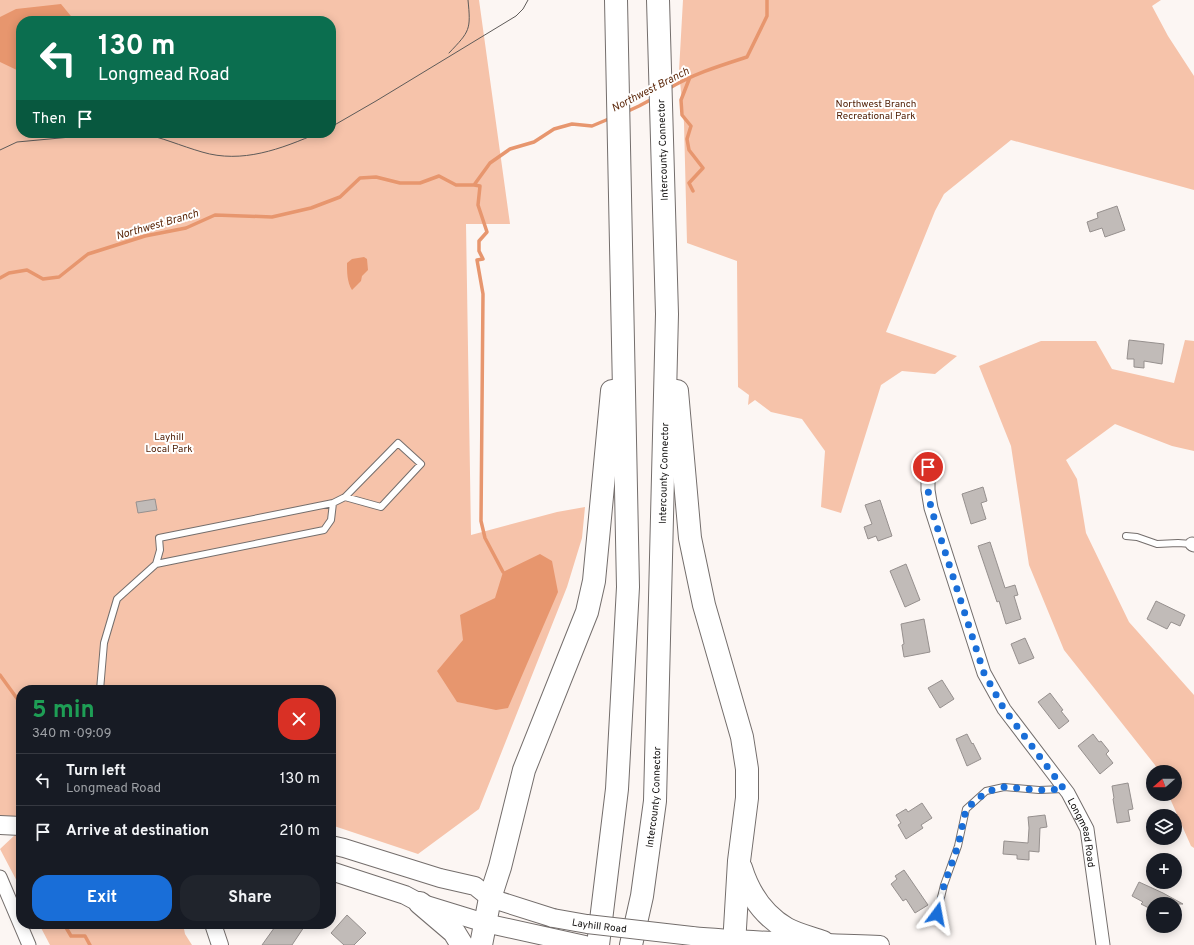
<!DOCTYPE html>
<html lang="en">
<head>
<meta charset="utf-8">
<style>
	:root { --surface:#171b24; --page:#20242c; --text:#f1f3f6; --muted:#9ea1a6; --line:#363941; --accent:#196ed8 }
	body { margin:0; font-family:Overpass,sans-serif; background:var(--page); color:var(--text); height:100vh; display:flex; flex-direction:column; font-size:15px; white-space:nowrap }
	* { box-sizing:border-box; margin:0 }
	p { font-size:13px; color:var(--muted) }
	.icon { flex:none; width:22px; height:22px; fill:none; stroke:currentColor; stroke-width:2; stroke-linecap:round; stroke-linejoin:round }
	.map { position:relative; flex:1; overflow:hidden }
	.drawer { position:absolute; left:16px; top:685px; width:320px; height:244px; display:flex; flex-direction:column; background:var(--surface); border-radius:16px; box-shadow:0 2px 10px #0003 }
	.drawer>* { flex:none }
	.top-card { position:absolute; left:16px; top:16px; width:320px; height:122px; border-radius:16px; box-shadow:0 2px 10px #0003; background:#0b6e4f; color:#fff; overflow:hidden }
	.needle { width:26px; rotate:250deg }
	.tools { position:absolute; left:1146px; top:765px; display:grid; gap:8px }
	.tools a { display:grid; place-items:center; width:36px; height:36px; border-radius:50%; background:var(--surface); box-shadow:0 2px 10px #0003; font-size:20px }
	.pin { position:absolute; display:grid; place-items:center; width:34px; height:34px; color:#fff; margin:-17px; border:2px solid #fff; border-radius:50%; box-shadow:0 1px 4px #0007 }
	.me { position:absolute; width:44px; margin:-22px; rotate:13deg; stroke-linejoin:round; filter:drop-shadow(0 0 3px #0008) }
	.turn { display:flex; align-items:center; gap:14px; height:84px; padding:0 16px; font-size:18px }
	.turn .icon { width:52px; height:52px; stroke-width:2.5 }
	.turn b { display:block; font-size:28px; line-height:34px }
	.then { display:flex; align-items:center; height:38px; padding:0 16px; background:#0003; gap:8px; font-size:15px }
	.round { display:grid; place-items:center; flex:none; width:42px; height:42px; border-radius:16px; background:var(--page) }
	.head { display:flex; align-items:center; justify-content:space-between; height:68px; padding:0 16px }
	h1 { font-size:24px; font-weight:700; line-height:30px; color:#1e9e55 }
	.button { display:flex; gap:8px; margin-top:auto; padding:8px 16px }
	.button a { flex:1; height:46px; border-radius:16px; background:var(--accent); color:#fff; font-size:16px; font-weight:700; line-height:46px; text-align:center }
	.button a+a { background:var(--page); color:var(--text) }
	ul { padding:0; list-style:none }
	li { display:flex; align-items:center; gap:12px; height:52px; padding:0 16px; border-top:1px solid var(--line) }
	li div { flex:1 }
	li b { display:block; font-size:15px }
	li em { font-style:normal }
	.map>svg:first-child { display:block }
	.green { fill:#f6c3aa; fill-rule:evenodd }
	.water { fill:#e7966e }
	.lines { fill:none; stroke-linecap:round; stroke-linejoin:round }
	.stream { stroke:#e7966e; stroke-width:3.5 }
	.building { fill:#c1bbb8; stroke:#96908e }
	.service-casing { stroke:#746e6c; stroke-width:8 }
	.minor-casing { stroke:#746e6c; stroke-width:15 }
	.tertiary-casing { stroke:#746e6c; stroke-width:18 }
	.secondary-casing { stroke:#746e6c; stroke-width:20 }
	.motorway-casing { stroke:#746e6c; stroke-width:24 }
	.service { stroke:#fff; stroke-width:6 }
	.minor { stroke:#fff; stroke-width:13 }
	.tertiary { stroke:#fff; stroke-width:16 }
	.secondary { stroke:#fff; stroke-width:18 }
	.motorway { stroke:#fff; stroke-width:22 }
	.tram { stroke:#5e5b59; stroke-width:1 }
	.secondary-bridge-casing { stroke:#746e6c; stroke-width:20; stroke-linecap:butt }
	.secondary-bridge { stroke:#fff; stroke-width:18 }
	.route { stroke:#196ed8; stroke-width:7; stroke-dasharray:0 12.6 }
	.labels { text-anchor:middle; stroke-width:4; stroke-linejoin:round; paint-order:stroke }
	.park-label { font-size:10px; fill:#4d1b00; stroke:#fff }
	.street-label { font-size:10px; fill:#110f0e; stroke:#fff }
	.water-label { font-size:11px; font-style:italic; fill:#5e2a0d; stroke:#fff }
</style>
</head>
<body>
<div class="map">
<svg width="1194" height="945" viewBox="0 0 1194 945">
	<rect width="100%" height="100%" fill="#fcf6f3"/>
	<path class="green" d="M0 0H479L510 224H466L471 535 557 512 585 507 582 538 567 587 479 809 418 854 331 825V690H148L153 619 148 690H21V821L0 820ZM21 21H331V133H21Z
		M683 0H1161L1152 6 1168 36 1194 76V190L1011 140 944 194 935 211 886 332 957 356 935 374 902 371 881 385 841 513 821 507 825 451 802 419 771 412 755 400 748 405 749 395 738 387 737 261 687 243 684 123 679 71Z
		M1185 340 1194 341V451L1172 446 1115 424 1066 460 1077 479 1086 533 1129 622 1194 695V848L1191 846 1168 794H1175V772H1158L1155 765 1064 650 1029 565 1011 446 979 366 1041 341H1096L1112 369 1174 383Z
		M16 834 21 835V889L0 849Z
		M39 924H183L185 934 192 945H50Z"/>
	<path class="water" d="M61 4 75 21H21V72L0 62V17L16 9Z
		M364 257 367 259 368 270 362 276 361 281 352 290C347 282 347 272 347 263L352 259Z
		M540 554 552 561 558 592 508 708 496 710 457 702 437 671 463 640 460 615 495 598 503 572Z"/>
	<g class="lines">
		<path class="stream" d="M690 77 681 100 682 115 691 126 687 139 689 150 703 168 689 183 693 191
			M668 89C693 74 719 66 747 57L767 16V0
			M626 112 639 106 654 98
			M474 185 480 186 478 205 487 232 479 241V251L483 259 477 260 483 294 481 521 485 538 503 572
			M0 278 9 273 27 270 43 279 59 277 88 254 145 236 186 228 215 215 272 217 311 208 340 197 360 178 376 177 400 183H420L439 176 456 185H474L490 163 510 149 534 142 554 129 572 124 592 126 611 118
			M0 675 21 704
			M64 924 71 936H85L90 945"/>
	</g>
	<path class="building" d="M1117 206 1125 230 1105 237 1102 228 1090 232 1087 222 1098 218 1097 213Z
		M1129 340 1164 344 1162 364 1144 361V368L1134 367V359H1127Z
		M983 487 987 501 981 503 986 519 971 524 962 494Z
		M155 499 157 510 138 513 136 502Z
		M880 500 892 536 878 541 876 536 868 539 864 527 872 524 865 505Z
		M990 542 1005 588 1015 585 1018 595 1014 596 1021 619 1006 624 999 601 997 602 978 546Z
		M906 564 920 600 905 607 890 571Z
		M1156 601 1185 615 1180 626 1171 622 1167 629 1147 619Z
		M924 619 930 652 904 657 902 645 904 644 901 624Z
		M1025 638 1034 658 1019 664 1011 644Z
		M942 680 954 699 940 708 928 688Z
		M1050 693 1063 710 1061 711 1069 721 1059 729 1038 702Z
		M967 734 972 744 973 743 981 759 967 766 956 739Z
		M1093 734 1099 742 1101 741 1109 751 1106 754 1113 763 1100 774 1078 746Z
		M1128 783 1133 809 1128 810 1130 821 1117 823 1113 799 1114 798 1112 786Z
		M922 803 932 818 921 825 923 828 906 839 898 825 901 823 896 815 906 809 908 812Z
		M1045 815 1047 827 1040 828 1039 852 1029 851V860L1017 859V855L1003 854 1004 841 1028 843 1029 828 1028 817Z
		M904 870 928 905 915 913 906 899 903 901 891 884 897 879 895 876Z
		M1139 882 1163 893 1183 904H1153V910L1141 904 1143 902 1132 896Z
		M347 915 366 933 354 945H344L331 933Z
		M277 924H300L304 927 292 945H262Z"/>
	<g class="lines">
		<g class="service-casing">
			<path id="service" d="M1126 536 1137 537 1157 544 1178 543 1192 544
				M156 564 324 530 331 520 333 503
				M100 690 104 643 117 599 156 564 160 550 159 538 333 503 345 497 398 443 421 464 381 507 345 497
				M937 914 944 885 958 846 966 809 986 791 1004 787 1039 790 1064 789"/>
		</g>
		<g class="minor-casing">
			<g id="minor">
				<path id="s1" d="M928 467V490L931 508 984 673 1004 709 1068 793 1087 829 1103 945"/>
				<path d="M1192 544 1194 545"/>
				<path d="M0 877 29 945"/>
			</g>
		</g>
		<g class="tertiary-casing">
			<path id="tertiary" d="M213 924 220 945"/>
		</g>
		<g class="secondary-casing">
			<path id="secondary" d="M0 825 21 826
				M331 845 344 848 440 878 475 886 490 898 553 918
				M331 871 405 895 420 903 485 923 585 945
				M692 936C754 942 817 942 880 945"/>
		</g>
		<g class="motorway-casing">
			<g id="motorway">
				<path d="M677 391 690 538 704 605 742 737 747 769V798L739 861 734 945"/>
				<path d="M741 868C749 894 763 915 787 929 798 935 812 938 823 942"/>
				<path d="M420 903 454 932 462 945"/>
				<path d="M481 945 490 898 500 867 524 770 587 612 594 581 612 391"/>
				<path d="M598 945 617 789 628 587 616 0"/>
				<path id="s2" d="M631 945 642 896 655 801 667 314 658 0"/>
			</g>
		</g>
		<use href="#service" class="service"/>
		<use href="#minor" class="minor"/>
		<use href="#tertiary" class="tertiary"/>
		<use href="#secondary" class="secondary"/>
		<use href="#motorway" class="motorway"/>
		<path class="tram" d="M449 53C470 31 471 30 468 0
			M331 127 376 101 516 16 523 9 528 0
			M140 133C161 137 181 146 202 152 242 164 281 149 318 133
			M0 150 17 142 114 133"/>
		<g class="secondary-bridge-casing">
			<g id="secondary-bridge">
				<path id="s3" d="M553 918 587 924 692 936"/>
			</g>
		</g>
		<use href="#secondary-bridge" class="secondary-bridge"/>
	</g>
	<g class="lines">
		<path class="route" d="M928 467V490L931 508 984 673 1004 709 1064 789 1039 790 1004 787 986 792 966 809 958 846 944 885 937 914"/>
	</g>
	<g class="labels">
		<g class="park-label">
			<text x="876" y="107">Northwest Branch<tspan x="876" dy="12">Recreational Park</tspan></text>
			<text x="169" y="440">Layhill<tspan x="169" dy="12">Local Park</tspan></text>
		</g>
		<g class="street-label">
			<text transform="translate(662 150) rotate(-92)" y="4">Intercounty Connector</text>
			<text dy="4" stroke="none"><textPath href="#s2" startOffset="474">Intercounty Connector</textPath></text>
			<text dy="4" stroke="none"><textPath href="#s2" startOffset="150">Intercounty Connector</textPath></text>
			<text dy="4" stroke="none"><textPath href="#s1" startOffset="404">Longmead Road</textPath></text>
			<text dy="4" stroke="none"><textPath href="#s3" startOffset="47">Layhill Road</textPath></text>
		</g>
		<g class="water-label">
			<text transform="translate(650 89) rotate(-27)" y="4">Northwest Branch</text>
			<text transform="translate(157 224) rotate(-16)" y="4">Northwest Branch</text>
		</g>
	</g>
</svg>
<div class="tools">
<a><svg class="needle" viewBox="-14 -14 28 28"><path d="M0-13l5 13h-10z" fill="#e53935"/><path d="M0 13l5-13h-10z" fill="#9ea1a6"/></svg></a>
<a><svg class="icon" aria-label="layers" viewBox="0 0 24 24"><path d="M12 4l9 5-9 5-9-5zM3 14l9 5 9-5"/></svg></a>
<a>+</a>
<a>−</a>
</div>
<div class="pin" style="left:928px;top:467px;background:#d93025"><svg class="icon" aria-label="arrive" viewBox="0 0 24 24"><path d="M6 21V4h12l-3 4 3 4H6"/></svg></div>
<svg class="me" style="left:937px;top:914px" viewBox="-20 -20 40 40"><path d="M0-17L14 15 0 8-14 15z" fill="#196ed8" stroke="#fff" stroke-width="4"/></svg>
<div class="top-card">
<div class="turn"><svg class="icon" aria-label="left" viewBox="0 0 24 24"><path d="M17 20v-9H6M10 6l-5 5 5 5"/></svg><div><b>130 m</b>Longmead Road</div></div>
<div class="then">Then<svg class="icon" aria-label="arrive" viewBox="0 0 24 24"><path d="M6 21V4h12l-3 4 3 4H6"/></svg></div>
</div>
<section class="drawer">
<div class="head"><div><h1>5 min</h1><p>340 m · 09:09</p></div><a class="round" style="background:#d93025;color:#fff"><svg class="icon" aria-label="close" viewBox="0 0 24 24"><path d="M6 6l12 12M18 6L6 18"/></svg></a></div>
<ul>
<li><svg class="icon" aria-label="left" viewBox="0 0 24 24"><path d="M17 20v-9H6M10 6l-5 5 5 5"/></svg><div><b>Turn left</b><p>Longmead Road</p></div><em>130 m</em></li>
<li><svg class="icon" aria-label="arrive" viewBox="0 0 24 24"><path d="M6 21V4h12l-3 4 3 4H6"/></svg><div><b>Arrive at destination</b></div><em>210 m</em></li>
</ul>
<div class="button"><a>Exit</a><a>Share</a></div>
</section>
</div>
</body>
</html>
